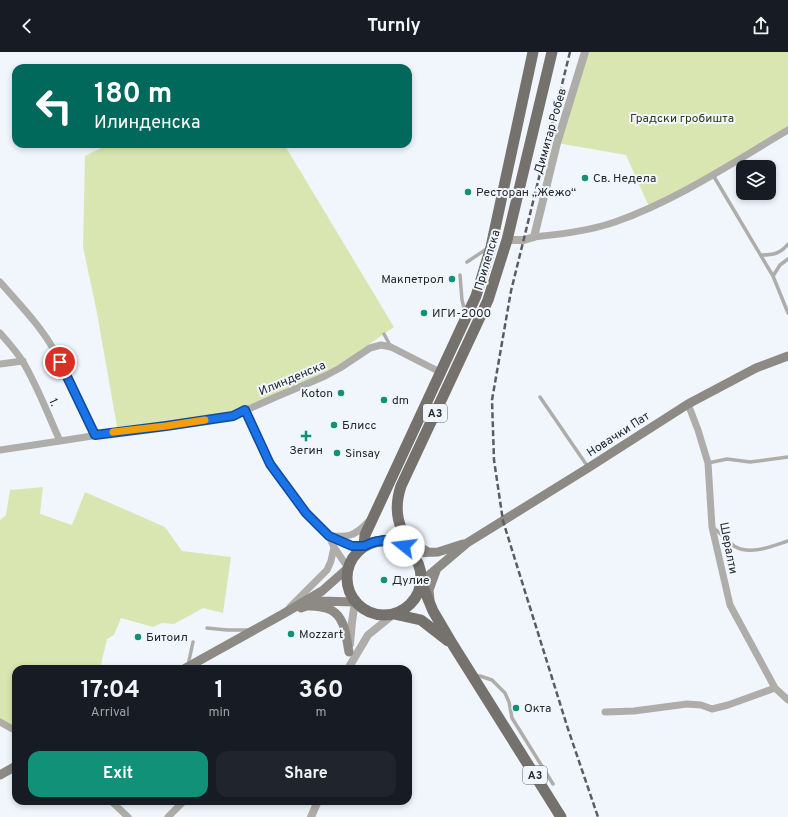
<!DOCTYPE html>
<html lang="en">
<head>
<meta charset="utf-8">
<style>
	:root { --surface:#171b24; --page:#20242c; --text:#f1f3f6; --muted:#9ea1a6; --accent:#109178 }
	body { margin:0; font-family:Overpass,sans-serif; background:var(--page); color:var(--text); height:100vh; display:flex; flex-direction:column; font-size:15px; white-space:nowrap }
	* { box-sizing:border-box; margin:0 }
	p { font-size:13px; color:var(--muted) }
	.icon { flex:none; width:22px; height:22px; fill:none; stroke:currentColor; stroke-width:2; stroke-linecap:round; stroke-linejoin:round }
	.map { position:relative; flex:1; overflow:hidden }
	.sheet { position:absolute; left:12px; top:613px; width:400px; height:140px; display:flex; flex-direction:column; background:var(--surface); border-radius:12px; box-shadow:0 2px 6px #0003 }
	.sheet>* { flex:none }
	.banner { position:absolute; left:12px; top:12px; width:400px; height:84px; border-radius:12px; box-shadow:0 2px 6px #0003; background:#00695c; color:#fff; overflow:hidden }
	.controls { position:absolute; left:736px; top:108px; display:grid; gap:8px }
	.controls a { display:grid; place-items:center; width:40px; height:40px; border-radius:8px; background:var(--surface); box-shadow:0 2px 6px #0003; font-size:20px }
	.pin { position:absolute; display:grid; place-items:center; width:34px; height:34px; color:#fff; margin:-17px; border:2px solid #fff; border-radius:50%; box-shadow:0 1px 4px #0007 }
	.me { position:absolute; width:44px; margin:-22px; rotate:286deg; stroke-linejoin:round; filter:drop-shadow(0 0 3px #0008) }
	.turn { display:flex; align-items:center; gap:14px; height:84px; padding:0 16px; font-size:18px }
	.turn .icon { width:52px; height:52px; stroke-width:2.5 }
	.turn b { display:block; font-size:28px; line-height:34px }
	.eta { display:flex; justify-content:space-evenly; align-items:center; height:68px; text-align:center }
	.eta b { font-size:24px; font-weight:700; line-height:28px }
	.action { display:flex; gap:8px; margin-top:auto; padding:8px 16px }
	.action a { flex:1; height:46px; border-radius:12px; background:var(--accent); color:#fff; font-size:16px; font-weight:700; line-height:46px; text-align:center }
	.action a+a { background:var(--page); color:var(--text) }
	header { display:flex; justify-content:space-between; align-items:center; height:52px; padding:0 16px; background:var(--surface); font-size:18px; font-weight:700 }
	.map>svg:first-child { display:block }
	.green { fill:#dae6b1 }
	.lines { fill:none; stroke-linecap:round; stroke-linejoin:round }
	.service { stroke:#afadaa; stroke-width:3.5 }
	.minor { stroke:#afadaa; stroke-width:7 }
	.tertiary { stroke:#afadaa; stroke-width:8 }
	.secondary { stroke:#8d8a86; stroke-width:9 }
	.primary { stroke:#75716c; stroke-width:11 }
	.rail { stroke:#5a5d60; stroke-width:2.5; stroke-dasharray:6 3; stroke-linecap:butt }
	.route-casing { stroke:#114b97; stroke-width:10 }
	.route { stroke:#1a73e8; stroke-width:7 }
	.slow { stroke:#f59e0b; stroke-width:7 }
	.poi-dot { fill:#109178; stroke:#f0f6fc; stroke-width:1.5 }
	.labels { text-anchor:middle; stroke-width:4; stroke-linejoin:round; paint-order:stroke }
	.shield { fill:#f0f6fc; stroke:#636669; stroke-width:1 }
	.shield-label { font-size:11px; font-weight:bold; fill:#26282a }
	.park-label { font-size:12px; fill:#343c10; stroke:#f0f6fc }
	.street-label { font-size:12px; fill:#26282a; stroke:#f0f6fc }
	.poi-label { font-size:12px; fill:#26282a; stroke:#f0f6fc; text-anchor:start }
</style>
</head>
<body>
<header><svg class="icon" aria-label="back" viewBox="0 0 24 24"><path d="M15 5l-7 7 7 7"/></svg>Turnly<svg class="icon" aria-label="share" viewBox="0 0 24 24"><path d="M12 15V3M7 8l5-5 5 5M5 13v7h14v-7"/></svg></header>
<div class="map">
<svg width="788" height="765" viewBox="0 0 788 765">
	<rect width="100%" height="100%" fill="#f0f6fc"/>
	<path class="green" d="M585 0H788V78L650 157 626 103 557 91Z
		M109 92H284L394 275 368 293 340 316 233 364 118 380 96 256 83 195 85 104Z
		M43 435 40 462 72 473 85 440 165 475 182 499 231 505 223 561 203 556 174 572 162 571 153 575 121 566 114 583 107 587 100 617H16V679L0 670V468L6 463 10 438Z"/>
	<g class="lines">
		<path class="service" d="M713 123 773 224 788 261
			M761 203C773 203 780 202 788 192
			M467 210 488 196
			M460 223 462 248 465 260
			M773 224 780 213 788 207
			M384 282 391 295
			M540 345 588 415
			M708 411 727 407 750 410 788 405
			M713 475C720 481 727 489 734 494 750 504 772 494 788 489
			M207 576 227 578H248
			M188 613 193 590
			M476 624H480L492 628 505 641 509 650 512 666 553 732"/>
		<path class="minor" d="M534 185C561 182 589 179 615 170 677 148 732 111 788 78
			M0 230C19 252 41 274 55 300 70 326 82 355 95 383
			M0 281C8 290 17 300 23 310 38 335 48 363 60 389
			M0 312 23 309
			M688 352 698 378 708 411 712 475 730 553 775 636 788 648
			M245 358 270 412 307 461 329 484 334 495 331 509 327 518 290 555
			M0 398 60 389 118 380 166 374 233 364 278 344 302 334 325 324 340 316 370 296 381 293 391 295 440 320
			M329 484C348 485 354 485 368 470
			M333 486 352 494H364
			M334 495 348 516
			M605 660 634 659 687 652 701 653 712 657 728 653 775 636
			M0 670 16 679
			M111 749 128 765
			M168 765 184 749"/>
		<path class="tertiary" d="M507 188H524L534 185 557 91 585 0
			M350 592 352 570 355 550
			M349 615 368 583 394 562
			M311 765 318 749"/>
		<path class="secondary" d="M404 481 415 492 428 500
			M412 501 438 500 463 492
			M421 530 467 491 588 416 688 352 756 316 788 304
			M430 548 429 538 436 519
			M309 554C316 554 325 555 331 558 346 566 346 586 349 600
			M301 556 321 549 355 550
			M184 617 283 562 322 539 348 516
			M0 723 16 714"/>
		<path class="primary" d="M347 526a37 37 0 1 1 74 0a37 37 0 1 1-74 0Z
			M364 494 365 483 476 244 491 195 533 0
			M412 501C400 476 392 461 401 434L488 248 507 188 552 0
			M421 530 433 559 453 593 561 765
			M394 562 421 568 448 589"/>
		<path class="rail" d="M570 0 511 239 492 348 494 408 503 469 568 677 598 765"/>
	</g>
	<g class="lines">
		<g class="route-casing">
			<path id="route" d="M60 310 95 383 166 374 233 364 245 358 270 412 306 461 329 484 352 494H364L374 490 384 488 394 490 404 494"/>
		</g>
		<use href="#route" class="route"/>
		<path class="slow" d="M113 380 166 374 205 368"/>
	</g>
	<g class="poi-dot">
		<circle cx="585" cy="126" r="4"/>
		<circle cx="468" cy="140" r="4"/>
		<circle cx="452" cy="227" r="4"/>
		<circle cx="424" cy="261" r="4"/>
		<circle cx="341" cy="341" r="4"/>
		<circle cx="384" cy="348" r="4"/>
		<circle cx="334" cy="373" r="4"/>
		<path d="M304 378h4v4h4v4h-4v4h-4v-4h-4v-4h4z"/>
		<circle cx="337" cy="401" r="4"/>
		<circle cx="384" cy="528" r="4"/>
		<circle cx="291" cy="582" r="4"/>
		<circle cx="138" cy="585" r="4"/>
		<circle cx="516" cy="656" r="4"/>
	</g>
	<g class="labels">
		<g class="shield">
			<rect x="423" y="352" width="24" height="18" rx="3"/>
			<rect x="523" y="714" width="24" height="18" rx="3"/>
		</g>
		<g class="shield-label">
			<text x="435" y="365">A3</text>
			<text x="535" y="727">A3</text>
		</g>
		<g class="park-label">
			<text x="682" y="70">Градски гробишта</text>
		</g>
		<g class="street-label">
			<text transform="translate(550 79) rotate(-74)" y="4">Димитар Робев</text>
			<text transform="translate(487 208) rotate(-73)" y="4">Прилепска</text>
			<text transform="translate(292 326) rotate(-23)" y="4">Илинденска</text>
			<text transform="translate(54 350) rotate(66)" y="4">1.</text>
			<text transform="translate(618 382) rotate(-33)" y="4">Новачки Пат</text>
			<text transform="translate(729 496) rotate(79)" y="4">Шералти</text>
		</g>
		<g class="poi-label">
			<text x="593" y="130">Св. Недела</text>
			<text x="476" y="144">Ресторан „Жежо“</text>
			<text x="444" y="231" text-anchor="end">Макпетрол</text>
			<text x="432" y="265">ИГИ-2000</text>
			<text x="333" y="345" text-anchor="end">Koton</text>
			<text x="392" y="352">dm</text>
			<text x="342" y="377">Блисс</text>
			<text x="306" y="402" text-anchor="middle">Зегин</text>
			<text x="345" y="405">Sinsay</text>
			<text x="392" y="532">Дулие</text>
			<text x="299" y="586">Mozzart</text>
			<text x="146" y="589">Битоил</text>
			<text x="524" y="660">Окта</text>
		</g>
	</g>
</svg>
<div class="controls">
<a><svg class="icon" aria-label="layers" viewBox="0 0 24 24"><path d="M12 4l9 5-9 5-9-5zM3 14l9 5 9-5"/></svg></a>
</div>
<div class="pin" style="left:60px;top:310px;background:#d93025"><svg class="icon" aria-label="arrive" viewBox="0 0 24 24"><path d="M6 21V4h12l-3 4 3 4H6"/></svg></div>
<svg class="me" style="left:404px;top:494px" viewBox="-20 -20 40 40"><circle r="19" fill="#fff"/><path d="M0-13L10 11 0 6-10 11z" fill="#1a73e8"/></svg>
<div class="banner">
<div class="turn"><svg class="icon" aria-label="left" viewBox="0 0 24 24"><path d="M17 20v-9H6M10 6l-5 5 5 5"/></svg><div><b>180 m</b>Илинденска</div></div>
</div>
<section class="sheet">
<div class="eta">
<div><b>17:04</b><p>Arrival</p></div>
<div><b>1</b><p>min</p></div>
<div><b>360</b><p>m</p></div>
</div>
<div class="action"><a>Exit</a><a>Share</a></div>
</section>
</div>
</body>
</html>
